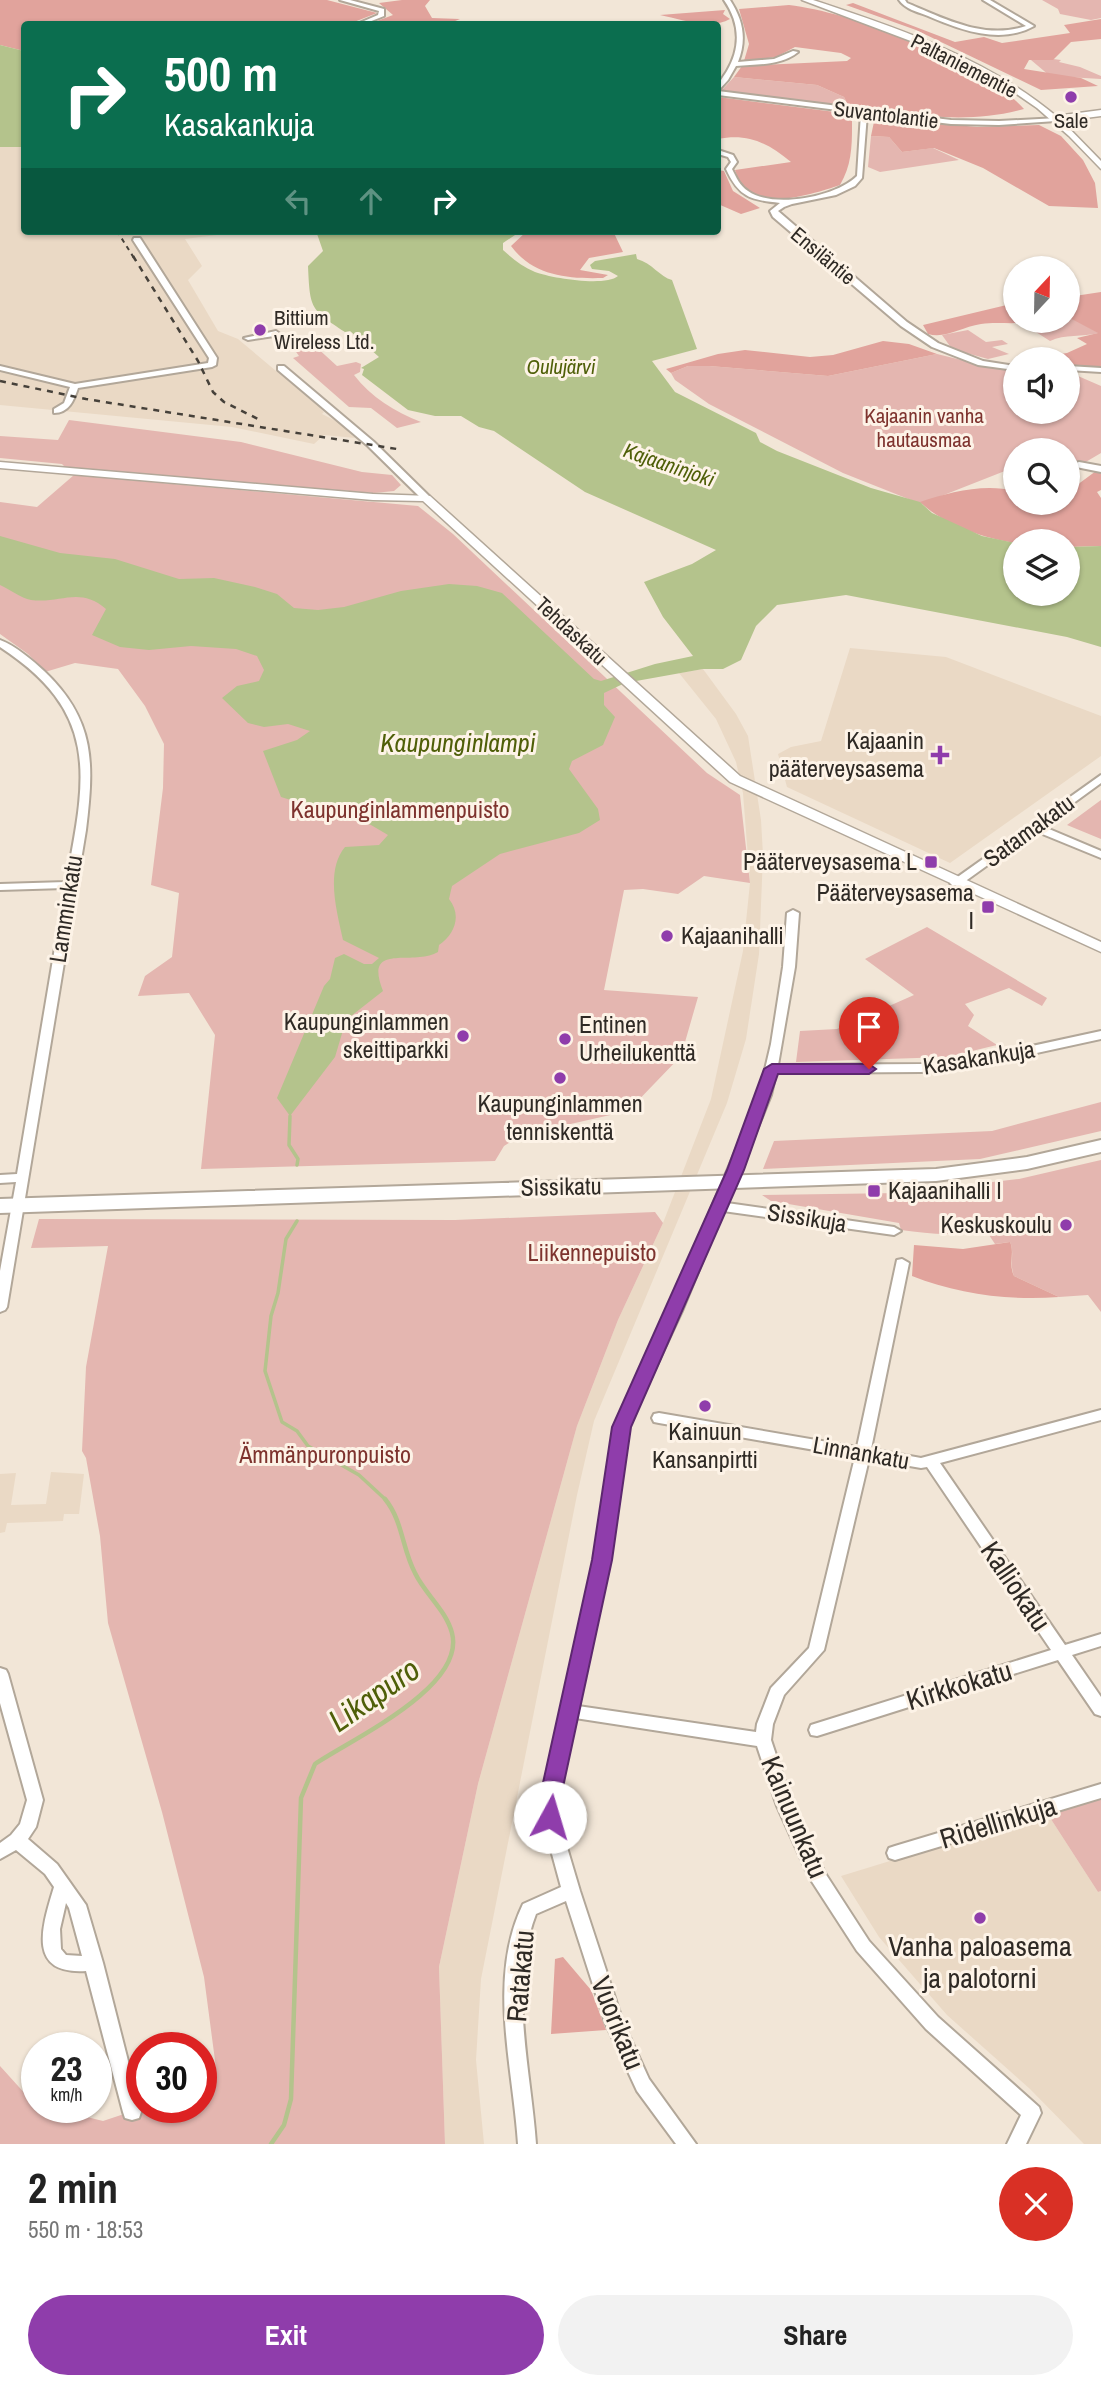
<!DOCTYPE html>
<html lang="en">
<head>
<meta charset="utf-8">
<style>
	:root { --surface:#fff; --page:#f2f2f2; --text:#222; --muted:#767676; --accent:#8f3dab }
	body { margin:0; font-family:"Archivo Narrow",sans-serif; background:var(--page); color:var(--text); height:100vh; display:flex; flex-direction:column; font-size:26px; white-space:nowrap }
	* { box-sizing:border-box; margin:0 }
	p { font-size:23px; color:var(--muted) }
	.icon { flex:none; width:38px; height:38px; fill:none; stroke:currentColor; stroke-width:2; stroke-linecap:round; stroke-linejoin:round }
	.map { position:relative; height:2144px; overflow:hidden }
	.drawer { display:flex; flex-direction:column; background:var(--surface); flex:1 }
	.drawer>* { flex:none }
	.banner { position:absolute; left:21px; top:21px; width:700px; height:214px; border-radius:7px; box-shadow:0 2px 5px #0004; background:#0b6e4f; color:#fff; overflow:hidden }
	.needle { width:46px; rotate:22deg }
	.fabs { position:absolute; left:1003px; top:256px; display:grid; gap:14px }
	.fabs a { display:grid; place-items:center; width:77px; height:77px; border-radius:50%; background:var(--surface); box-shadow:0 2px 5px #0004; font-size:35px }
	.speed { position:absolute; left:21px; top:2032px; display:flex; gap:14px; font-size:35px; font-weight:700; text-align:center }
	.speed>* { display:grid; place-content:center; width:91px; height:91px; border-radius:50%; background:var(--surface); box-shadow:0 2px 5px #0004; line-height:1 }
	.speed small { font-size:18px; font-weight:400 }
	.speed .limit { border:10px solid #d22; background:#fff; color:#111 }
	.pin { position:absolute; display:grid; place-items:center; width:60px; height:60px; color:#fff; margin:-72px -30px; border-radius:50% 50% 50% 0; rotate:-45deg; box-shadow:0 0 7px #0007 }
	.pin .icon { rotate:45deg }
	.me { position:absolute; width:77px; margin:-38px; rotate:6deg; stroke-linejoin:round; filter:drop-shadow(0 0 5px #0008) }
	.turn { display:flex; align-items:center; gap:24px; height:147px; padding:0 28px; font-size:32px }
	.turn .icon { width:91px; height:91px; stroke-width:2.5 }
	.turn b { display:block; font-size:49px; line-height:60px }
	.lanes { display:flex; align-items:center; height:66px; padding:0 28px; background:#0003; justify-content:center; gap:35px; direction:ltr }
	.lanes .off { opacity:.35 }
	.round { display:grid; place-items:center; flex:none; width:74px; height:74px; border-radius:37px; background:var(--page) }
	.summary { display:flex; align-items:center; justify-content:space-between; height:119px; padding:0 28px }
	h1 { font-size:42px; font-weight:700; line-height:52px }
	.primary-button { display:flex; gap:14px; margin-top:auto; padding:14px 28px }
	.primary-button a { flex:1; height:80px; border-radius:42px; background:var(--accent); color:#fff; font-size:28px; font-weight:700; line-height:80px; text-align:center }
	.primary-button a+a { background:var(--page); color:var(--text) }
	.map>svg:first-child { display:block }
	.built { fill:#ead9c5 }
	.green { fill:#e4b6b0 }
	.forest { fill:#e1a39c }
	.water { fill:#b4c38c }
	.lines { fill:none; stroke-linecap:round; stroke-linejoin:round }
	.stream-far1 { stroke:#b4c38c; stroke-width:3.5 }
	.stream { stroke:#b4c38c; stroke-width:4.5 }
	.minor-casing { stroke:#b2a799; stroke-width:4 }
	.tertiary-casing { stroke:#b2a799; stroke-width:3 }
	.primary-casing { stroke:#b2a799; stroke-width:4 }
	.minor { fill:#fff; fill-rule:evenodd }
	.tertiary { fill:#fff; fill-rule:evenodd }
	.primary { fill:#fff; fill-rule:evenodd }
	.rail-far1 { stroke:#46413a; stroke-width:2; stroke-dasharray:4.5 4.5; stroke-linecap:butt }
	.rail { stroke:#46413a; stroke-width:2.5; stroke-dasharray:6 6; stroke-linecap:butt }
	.route { fill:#8f3dab; stroke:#5d286f; stroke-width:2 }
	.poi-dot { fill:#8f3dab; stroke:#fdf3e7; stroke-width:2.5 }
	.labels { text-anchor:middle; stroke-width:6; stroke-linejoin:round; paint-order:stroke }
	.far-street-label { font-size:21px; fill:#2f2a25; stroke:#fdf3e7 }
	.far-poi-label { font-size:21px; fill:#2f2a25; stroke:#fdf3e7 }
	.far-water-label { font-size:21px; font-style:italic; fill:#4f5f08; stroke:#fdf3e7 }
	.far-park-label { font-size:21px; fill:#7e332e; stroke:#fdf3e7 }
	.poi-label { font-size:24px; fill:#2f2a25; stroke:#fdf3e7; text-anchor:end }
	.park-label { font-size:24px; fill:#7e332e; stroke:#fdf3e7 }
	.street-label { font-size:24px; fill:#2f2a25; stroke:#fdf3e7 }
	.water-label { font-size:26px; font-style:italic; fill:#4f5f08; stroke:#fdf3e7 }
	.near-street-label { font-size:28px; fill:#2f2a25; stroke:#fdf3e7 }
	.near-poi-label { font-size:28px; fill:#2f2a25; stroke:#fdf3e7 }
	.near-water-label { font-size:32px; font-style:italic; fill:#4f5f08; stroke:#fdf3e7 }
</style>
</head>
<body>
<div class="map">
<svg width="1101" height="2144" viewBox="0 0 1101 2144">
	<rect width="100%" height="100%" fill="#f2e6d7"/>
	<path class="built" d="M24 146V231H249L185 239 202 266 188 280 218 331 238 339 319 407 324 412 322 414 338 422 355 438 324 435 314 444 232 427 0 405V147Z
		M850 648 946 657 1101 716V756L950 863 787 787 778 754 791 747 821 741Z
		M703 669 736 714 748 736 761 820 763 855 759 954 746 1039 727 1103 594 1421 577 1495 481 1979 476 2060 484 2144H445L439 1967 478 1784 577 1426 618 1320 663 1223 711 1099 743 951 750 883 743 793 736 762 716 719 679 673Z
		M51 1472 84 1474 79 1514H64L63 1521 7 1523 5 1532 0 1533V1474L16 1473 11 1505 46 1504Z
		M1047 1813 1098 1892 1101 1891V2144H1084L1030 2089 947 2015 879 1937 841 1876Z"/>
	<path class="green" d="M1042 0H1101V18L1091 20 1060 14 1058 9Z
		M1046 58 1061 60 1059 62 1080 67 1101 76V79L1050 76 1031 60Z
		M734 77 817 85 844 97 846 101 841 106 725 92 722 90Z
		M871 136 889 137 902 152 933 148 959 160 880 172 868 167Z
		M1068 316 1099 333C1082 337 1065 334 1050 341L1025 325 1068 320Z
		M968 330 986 342 1002 340 1008 344 992 347 1009 354 988 359 952 349 942 335Z
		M314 345 337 366 356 362 361 364 360 372 354 375C371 397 395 412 421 422L397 428 371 408 349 407 293 358 299 356 294 349Z
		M937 354 994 368 1015 370V411H1068V375L1078 376 1101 386V453L1084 463 1068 461V450H1015V467L921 504 843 473 709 404 675 380 671 373 688 366H709L828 376Z
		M69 420 241 442 362 472 392 475 401 485 394 491 374 493 81 469 65 467 62 464 0 458V436L58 440Z
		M74 475 418 506 453 534 707 773 740 795 750 883 704 876 678 894 643 889 624 890 604 990 698 997 681 1056 628 1111 522 1135 504 1146 495 1161 201 1169 215 1035 189 993 138 996 145 976 172 957 179 893 151 885 163 788 164 744 145 706 118 669 75 663 45 672 28 654 0 634V502L37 507Z
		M1101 800V839L1067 825Z
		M927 927 1047 998 1042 1006 1009 988 965 1004 974 1015 968 1026 997 1045 947 1057 796 1062 800 1031 837 1029 914 995 865 959Z
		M1101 1102V1131L980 1159 763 1169 774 1141 992 1131Z
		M1101 1160V1312L1088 1295 1059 1297 1014 1276C1009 1264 1015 1253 1010 1242L995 1244 985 1229C956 1237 931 1234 901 1230L899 1223 771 1201 762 1195 900 1193 1019 1179Z
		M655 1212 663 1223 618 1320 577 1426 478 1784 439 1967 445 2144H0V2066L37 2107H47L103 2121 145 2107H201V2081L216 2068 204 1977 162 1812 108 1623 100 1536 86 1458 82 1451 86 1367 108 1246 31 1248 39 1219 455 1220Z
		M1101 1796V1891L1098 1892 1047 1813Z"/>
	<path class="forest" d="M0 0H327L377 13 349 24H24V51L0 45Z
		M402 0H430L425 6 432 18 460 19 448 24H369L393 15 379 3Z
		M853 3 955 42 984 37 1002 43 1070 33 1064 25 1101 19V39L1071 42 1053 60H1029L1024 69 1081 78 1098 86 1041 90 916 30 846 5Z
		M789 5C852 12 982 62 1024 109 965 126 901 113 842 106L846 101 844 97 817 85 734 77 742 66 847 61 851 58 841 53 795 47 776 57 744 61 749 44 739 9Z
		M725 10 723 14 730 19C711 30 680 19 660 15Z
		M718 97 843 113 852 117C852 142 853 163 840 185 817 193 757 212 740 186 738 182 737 175 735 170L791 162C768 143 748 133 718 139Z
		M875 117 977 127 1039 125 1061 136 1083 160 1095 183 1098 208 1049 206 983 168 934 148 902 152 889 137 871 136Z
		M718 170 724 171 733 191 760 208 741 214 718 204Z
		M527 231H613L623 252 589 258 580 270 608 275 603 278C568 279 533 276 511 246Z
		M1101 292V368L1068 366V359H1029L1067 353 1087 344 1077 338 1098 333 1068 317V297Z
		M1015 303V320H1037C1016 326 1000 321 981 324 961 327 946 339 928 334L923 325Z
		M883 341 909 344 937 354 828 376 709 366H688L671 373 666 369 718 354 745 350 810 357 833 355Z
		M1096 471 1101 472V490L1097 492 1101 498V546L1068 547V541H1015V543C983 538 944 525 920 502 949 492 985 483 1015 491V502H1068V494L1074 492 1077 485Z
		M1010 1242C1015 1253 1008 1264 1014 1276L1059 1297C1009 1301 958 1294 912 1276L914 1245 963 1249Z
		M563 1957 591 1990 606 2030 551 2034 555 1959Z"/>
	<path class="water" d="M0 45 24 51V144L21 147H0Z
		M316 231H521L503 243V250C513 259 523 267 535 272 551 278 605 287 618 276L609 271 592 269 590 265 595 261 636 254 637 259C652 263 660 277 672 280L697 349 652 361 675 392 756 433 760 442 777 451 871 488 920 502 932 513 982 536 1015 543V593H1068V547L1101 546V647L1067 637 846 595 777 605 756 626 741 660 723 669H703L625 683 604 693V705L615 717 603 745 572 761 569 769 598 809 600 820 579 833 500 854 452 886 449 899C462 915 455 934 439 945L438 952C413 967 363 941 383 991L346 1020 335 1057 290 1116 277 1098 324 986 330 979 335 958 344 954 364 964H372L379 958 343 940C337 912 325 871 345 847L379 845 388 835 371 825 281 797 263 751 297 740 310 731 288 724 264 727 248 723 222 698 237 686 259 681 264 670 257 656 236 649 191 646 149 650 120 647 92 635 106 609C79 586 61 604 31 600 21 598 9 589 0 585V536L60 553 115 559 179 579 214 578 255 587 277 594 294 608 318 610 344 607 401 591 449 584 477 586 502 593 594 679 601 681 655 664 693 656 663 617 644 582 692 564 716 550 585 492 494 431 479 427 461 416H435L408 410 362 375 364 369 361 368 379 357 350 331 345 332C310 309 310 309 308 266L323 251Z"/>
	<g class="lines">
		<path class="stream-far1" d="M290 1116 289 1145 298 1159 297 1165
			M297 1221 286 1239 278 1293 271 1316 265 1371 282 1422 297 1431 308 1446 359 1475 386 1500"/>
		<path class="stream" d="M271 2144 284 2125 291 2099 301 1798 315 1764C352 1739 466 1687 452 1633 446 1610 425 1594 415 1573 402 1549 403 1521 385 1499"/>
		<g class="minor-casing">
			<path id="minor" d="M340 0H350L384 9V16L364 24H357L378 15 379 11Z
				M724 0H730C743 20 747 39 738 62L774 59 793 51 798 52C781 66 757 64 736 66L728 80 718 91C717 83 723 78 727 71 741 47 740 23 724 0Z
				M899 0H905L907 3C945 19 985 40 1026 26L983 0H990L1034 26C1001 45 960 30 928 16 918 12 905 9 899 0Z
				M718 91 951 120 999 121 1058 118 1059 119 1056 121 999 125 951 124 867 114 862 178 855 186 836 195 792 204 784 207 778 211 907 322 938 343 983 361 1015 366V370L978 365 932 347 901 326 773 217 770 211 780 203C750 200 739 197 726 169L731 162 728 157 718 154V150L733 155 737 162 732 169C736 177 740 186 748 191 773 209 836 197 857 176L861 113 718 95Z
				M134 238H140L217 358 216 365 212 367 78 388C74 400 69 413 54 413V409L64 403 70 387 0 370V366L75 384 208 363 209 358 133 240Z
				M276 331 295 345V349H289L274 336 248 340 244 338Z
				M278 366H284L374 442 429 496V500H423L368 446 278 370Z
				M1068 366 1101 368V372L1068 370Z
				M1079 462 1101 466V472L1076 467V463Z
				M0 640C16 646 32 660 44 671 96 720 94 764 86 830L7 1307 5 1310 0 1312V1271L16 1182 0 1183V1175L17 1174 65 888 0 890V884L66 882C86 777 101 713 0 647Z
				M1101 775V783L1042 826 1101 851V858L1035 831 960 885H952L950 883 952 881Z
				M793 910 799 913 795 967 778 1065 921 1064 981 1057 1101 1031V1039L981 1065 921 1072 776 1073 771 1095 727 1203 894 1227 901 1231 894 1235 723 1211 682 1311 628 1427 610 1560 578 1706 756 1732 757 1724 771 1688 809 1648 855 1457 659 1423 654 1422 652 1418 654 1414 659 1413 857 1447 897 1260 902 1259 909 1263 871 1449 921 1458 1101 1410V1420L940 1463 1065 1645 1101 1634V1646L1072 1655 1101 1697V1716L1095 1714 1058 1660 817 1736 811 1735 809 1730 811 1725 1051 1650 927 1467 921 1468 869 1459 824 1650 784 1695 773 1724 771 1740 793 1806 825 1873 869 1941 938 2017 1039 2107 1041 2113 1026 2144H1007L1021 2115 926 2029 857 1951 809 1877 777 1806 757 1746 575 1718 557 1801 558 1817 580 1891 623 2022 649 2079 696 2144H676L637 2091 605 2022 566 1901 536 1914C508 1987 531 2069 536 2144H518C513 2066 487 1978 523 1904L561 1887 542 1817 541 1801 594 1560 614 1427 668 1311 759 1095 771 1044 783 967 787 913Z
				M0 1668 6 1670 8 1674 43 1800 36 1827 28 1839 57 1864 86 1905 103 1963 141 2112 139 2118 132 2120 125 2118 123 2112 86 1971C25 1975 43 1924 54 1887L45 1874 16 1850 0 1859V1843L11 1835 20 1824 27 1800 0 1703ZM66 1903 69 1908 82 1956 66 1955 61 1949 60 1929Z
				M1101 1784V1798L895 1860 889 1858 887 1853 889 1848 895 1846Z"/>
		</g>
		<g class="tertiary-casing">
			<path id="tertiary" d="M802 0H813C898 28 987 58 1056 116L1101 110V116L1062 121 1101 161V169L1069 136 1037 108 1002 84 924 46Z
				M0 462 373 494 430 496 740 776 1101 942V952L730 782 423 501 373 500 0 468Z"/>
		</g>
		<g class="primary-casing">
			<path id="primary" d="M1101 1140V1152L1027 1169 936 1181 0 1213V1199L936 1169 1027 1157Z"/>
		</g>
		<use href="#minor" class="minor"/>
		<use href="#tertiary" class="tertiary"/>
		<use href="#primary" class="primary"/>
		<path class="rail-far1" d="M117 231 134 258"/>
		<path class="rail" d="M133 256 198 361 213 392 224 402 262 421
			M0 381 86 399 397 449"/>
	</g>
	<path class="route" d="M772 1064H869L876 1069 869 1074H778L744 1170 631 1427 612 1560 560 1801 561 1817 558 1823 550 1826 543 1823 539 1801 592 1560 612 1427 727 1170 764 1069Z"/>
	<g class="poi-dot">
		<circle cx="1071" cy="97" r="7"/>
		<circle cx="260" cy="330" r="7"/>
		<path d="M936.5 744.5h7v7h7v7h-7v7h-7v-7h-7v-7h7z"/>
		<rect x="924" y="855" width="14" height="14" rx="3.5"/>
		<rect x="981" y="900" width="14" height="14" rx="3.5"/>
		<circle cx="667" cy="936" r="7"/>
		<circle cx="463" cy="1036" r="7"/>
		<circle cx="565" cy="1039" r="7"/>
		<circle cx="560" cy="1078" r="7"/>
		<rect x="867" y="1184" width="14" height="14" rx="3.5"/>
		<circle cx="1066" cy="1225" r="7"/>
		<circle cx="705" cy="1406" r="7"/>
		<circle cx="980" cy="1918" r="7"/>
	</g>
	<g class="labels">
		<g class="far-street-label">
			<text transform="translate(964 66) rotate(27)" y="7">Paltaniementie</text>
			<text transform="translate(886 115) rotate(7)" y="7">Suvantolantie</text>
			<text transform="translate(823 256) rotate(40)" y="7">Ensiläntie</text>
			<text transform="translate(571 631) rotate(43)" y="7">Tehdaskatu</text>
		</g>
		<g class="far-poi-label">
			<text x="1071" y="128">Sale</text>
			<text x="274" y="325" text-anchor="start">Bittium<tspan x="274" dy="24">Wireless Ltd.</tspan></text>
		</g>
		<g class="far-water-label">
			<text x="561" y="374">Oulujärvi</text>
			<text transform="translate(669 465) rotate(19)" y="7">Kajaaninjoki</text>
		</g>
		<g class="far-park-label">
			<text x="924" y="423">Kajaanin vanha<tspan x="924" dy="24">hautausmaa</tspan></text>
		</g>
		<g class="poi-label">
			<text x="924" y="749">Kajaanin<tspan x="924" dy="28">pääterveysasema</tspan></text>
			<text x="917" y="870">Pääterveysasema L</text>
			<text x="974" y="901">Pääterveysasema<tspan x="974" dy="28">I</tspan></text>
			<text x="681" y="944" text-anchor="start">Kajaanihalli</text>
			<text x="449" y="1030">Kaupunginlammen<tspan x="449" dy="28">skeittiparkki</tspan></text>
			<text x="579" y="1033" text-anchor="start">Entinen<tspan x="579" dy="28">Urheilukenttä</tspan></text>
			<text x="560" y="1112" text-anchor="middle">Kaupunginlammen<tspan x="560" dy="28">tenniskenttä</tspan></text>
			<text x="888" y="1199" text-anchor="start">Kajaanihalli I</text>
			<text x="1052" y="1233">Keskuskoulu</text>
			<text x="705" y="1440" text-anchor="middle">Kainuun<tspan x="705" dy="28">Kansanpirtti</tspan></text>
		</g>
		<g class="park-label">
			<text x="400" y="818">Kaupunginlammenpuisto</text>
			<text x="592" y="1261">Liikennepuisto</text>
			<text x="325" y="1463">Ämmänpuronpuisto</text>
		</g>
		<g class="street-label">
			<text transform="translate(1029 831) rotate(-36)" y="8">Satamakatu</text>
			<text transform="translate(66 909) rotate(-81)" y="8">Lamminkatu</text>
			<text transform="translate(979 1058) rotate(-9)" y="8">Kasakankuja</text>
			<text transform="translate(561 1187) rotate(-1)" y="8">Sissikatu</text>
			<text transform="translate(807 1218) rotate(9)" y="8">Sissikuja</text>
			<text transform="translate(861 1453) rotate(10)" y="8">Linnankatu</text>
		</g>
		<g class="water-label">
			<text x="458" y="752">Kaupunginlampi</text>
		</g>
		<g class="near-street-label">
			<text transform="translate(1016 1586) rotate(56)" y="10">Kalliokatu</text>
			<text transform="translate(959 1685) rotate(-17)" y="10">Kirkkokatu</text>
			<text transform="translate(795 1817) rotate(67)" y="10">Kainuunkatu</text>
			<text transform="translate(998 1822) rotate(-17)" y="10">Ridellinkuja</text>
			<text transform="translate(520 1976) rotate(-85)" y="10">Ratakatu</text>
			<text transform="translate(618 2023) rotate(68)" y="10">Vuorikatu</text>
		</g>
		<g class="near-poi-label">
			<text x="980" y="1956">Vanha paloasema<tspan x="980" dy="32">ja palotorni</tspan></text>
		</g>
		<g class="near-water-label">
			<text transform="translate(374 1695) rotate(-35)" y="11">Likapuro</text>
		</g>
	</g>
</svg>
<div class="fabs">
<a><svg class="needle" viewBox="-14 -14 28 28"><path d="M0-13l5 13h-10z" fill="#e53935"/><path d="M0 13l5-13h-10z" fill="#767676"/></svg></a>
<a><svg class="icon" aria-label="sound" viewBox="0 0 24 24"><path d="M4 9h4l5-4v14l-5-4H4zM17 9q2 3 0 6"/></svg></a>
<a><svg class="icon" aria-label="search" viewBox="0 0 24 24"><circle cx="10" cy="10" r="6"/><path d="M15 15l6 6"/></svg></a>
<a><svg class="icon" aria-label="layers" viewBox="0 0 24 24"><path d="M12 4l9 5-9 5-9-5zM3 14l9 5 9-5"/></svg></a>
</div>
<div class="speed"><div>23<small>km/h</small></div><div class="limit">30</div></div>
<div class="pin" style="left:869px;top:1069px;background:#d93025"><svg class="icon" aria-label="arrive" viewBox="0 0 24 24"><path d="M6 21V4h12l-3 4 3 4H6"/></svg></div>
<svg class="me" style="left:550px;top:1817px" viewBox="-20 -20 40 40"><circle r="19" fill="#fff"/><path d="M0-13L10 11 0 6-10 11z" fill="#8f3dab"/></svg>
<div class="banner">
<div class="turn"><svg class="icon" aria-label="right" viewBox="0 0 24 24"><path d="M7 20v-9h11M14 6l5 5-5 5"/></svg><div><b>500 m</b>Kasakankuja</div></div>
<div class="lanes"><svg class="icon off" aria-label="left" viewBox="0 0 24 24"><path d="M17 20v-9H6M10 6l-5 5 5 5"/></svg><svg class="icon off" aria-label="ahead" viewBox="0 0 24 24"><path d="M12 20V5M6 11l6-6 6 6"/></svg><svg class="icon" aria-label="right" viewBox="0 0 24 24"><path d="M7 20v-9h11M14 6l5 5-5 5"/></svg></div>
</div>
</div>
<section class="drawer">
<div class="summary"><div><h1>2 min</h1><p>550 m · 18:53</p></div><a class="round" style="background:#d93025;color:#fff"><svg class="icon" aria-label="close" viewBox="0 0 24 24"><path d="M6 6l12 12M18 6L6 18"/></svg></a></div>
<div class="primary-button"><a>Exit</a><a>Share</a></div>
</section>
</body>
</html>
